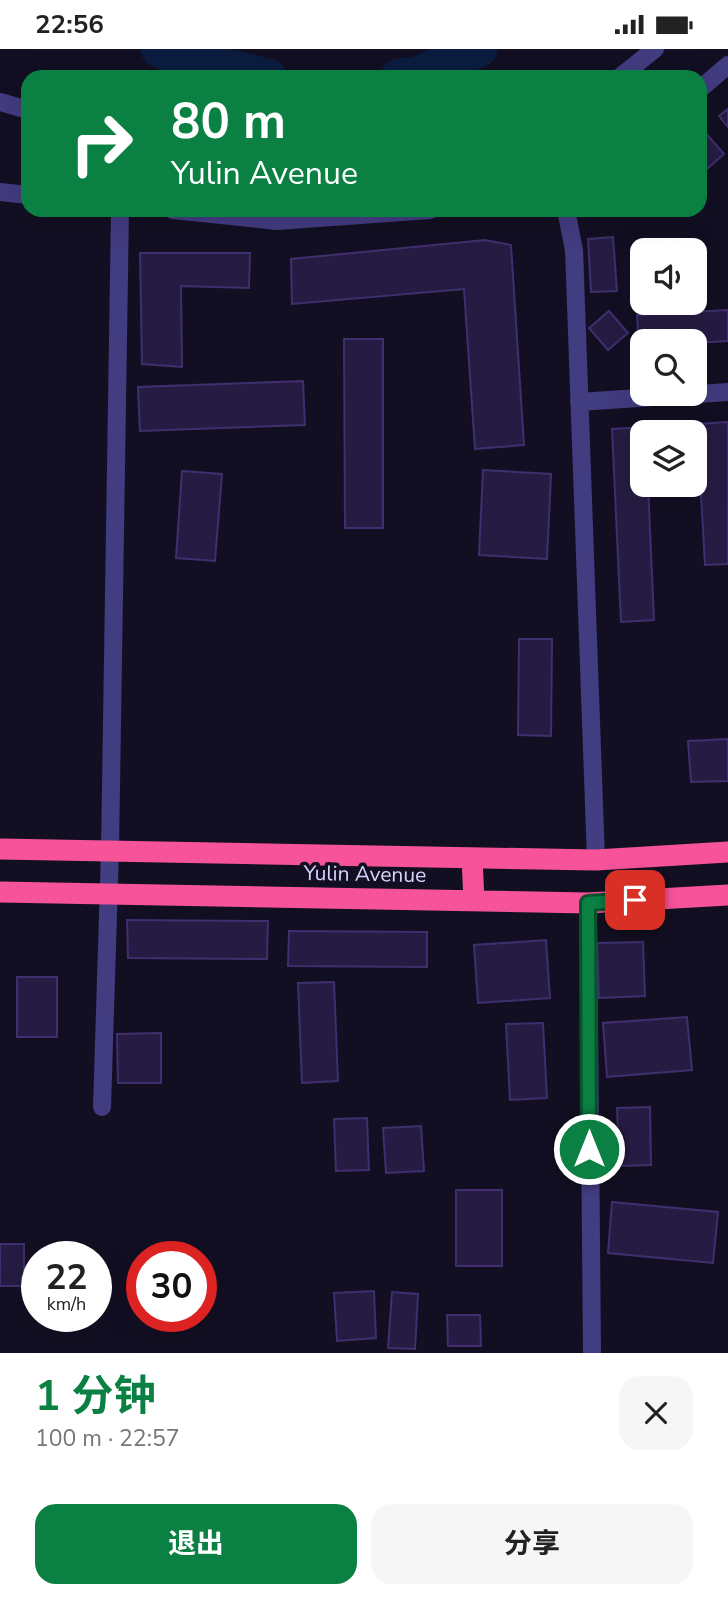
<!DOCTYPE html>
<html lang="zh">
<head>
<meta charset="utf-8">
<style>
	:root { --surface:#fff; --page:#f6f6f6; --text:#222; --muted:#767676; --accent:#0b8043 }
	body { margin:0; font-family:"Nunito Sans","Noto Sans SC",sans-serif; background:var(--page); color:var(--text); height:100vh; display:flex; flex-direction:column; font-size:26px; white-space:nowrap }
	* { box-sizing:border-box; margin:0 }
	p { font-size:23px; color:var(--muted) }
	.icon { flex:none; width:38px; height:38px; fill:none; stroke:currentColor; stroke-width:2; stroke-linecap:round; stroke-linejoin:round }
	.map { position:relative; height:1304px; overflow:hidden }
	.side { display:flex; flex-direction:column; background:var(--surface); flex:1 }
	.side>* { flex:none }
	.top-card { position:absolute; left:21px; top:21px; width:686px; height:147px; border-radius:21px; box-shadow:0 7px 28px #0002; background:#0b8043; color:#fff; overflow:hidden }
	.fabs { position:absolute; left:630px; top:189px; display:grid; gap:14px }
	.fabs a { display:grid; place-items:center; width:77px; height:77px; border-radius:14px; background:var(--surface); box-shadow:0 7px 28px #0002; font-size:35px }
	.speed { position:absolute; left:21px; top:1192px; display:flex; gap:14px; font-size:35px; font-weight:700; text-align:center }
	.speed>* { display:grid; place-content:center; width:91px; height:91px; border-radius:50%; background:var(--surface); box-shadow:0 7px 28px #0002; line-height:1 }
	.speed small { font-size:18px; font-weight:400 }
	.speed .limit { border:10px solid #d22; background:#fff; color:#111 }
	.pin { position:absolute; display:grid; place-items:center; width:60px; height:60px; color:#fff; margin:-30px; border-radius:14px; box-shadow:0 4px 10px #0006 }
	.me { position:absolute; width:77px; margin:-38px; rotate:0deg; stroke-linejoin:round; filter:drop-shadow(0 0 5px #0008) }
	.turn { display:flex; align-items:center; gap:24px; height:147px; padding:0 35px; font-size:32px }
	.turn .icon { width:91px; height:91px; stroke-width:2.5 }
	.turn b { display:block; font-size:49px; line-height:60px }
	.round { display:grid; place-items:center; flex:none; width:74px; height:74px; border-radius:21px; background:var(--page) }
	.head { display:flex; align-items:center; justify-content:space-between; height:119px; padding:0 35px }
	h1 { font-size:42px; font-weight:700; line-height:52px; color:var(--accent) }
	.action { display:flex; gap:14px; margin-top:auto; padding:14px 35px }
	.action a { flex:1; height:80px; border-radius:21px; background:var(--accent); color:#fff; font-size:28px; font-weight:700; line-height:80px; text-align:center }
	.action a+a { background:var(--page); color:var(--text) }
	.status { display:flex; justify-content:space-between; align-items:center; height:49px; padding:0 35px; background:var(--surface); direction:ltr }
	.status svg { height:19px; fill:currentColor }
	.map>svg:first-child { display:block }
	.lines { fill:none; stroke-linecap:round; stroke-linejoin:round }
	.river { stroke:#0c1c3f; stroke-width:37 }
	.building { fill:#261c43; stroke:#3f2f6e; stroke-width:2 }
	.minor { stroke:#423c80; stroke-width:18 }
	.highway { stroke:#f75399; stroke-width:21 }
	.route-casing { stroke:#07532c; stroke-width:18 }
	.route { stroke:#0b8043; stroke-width:12 }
	.labels { text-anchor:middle; stroke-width:7; stroke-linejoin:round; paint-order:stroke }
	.street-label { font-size:21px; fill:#dad3fd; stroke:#130f23 }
</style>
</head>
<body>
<div class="status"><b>22:56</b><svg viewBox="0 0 49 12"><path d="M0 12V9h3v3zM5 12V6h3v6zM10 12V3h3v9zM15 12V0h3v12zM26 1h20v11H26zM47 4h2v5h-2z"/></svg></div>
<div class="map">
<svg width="728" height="1304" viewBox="0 0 728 1304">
	<rect width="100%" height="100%" fill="#130f23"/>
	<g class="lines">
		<path class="river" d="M159 0 170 5 268 28
			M399 28 416 26 479 0"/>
	</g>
	<path class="building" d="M728 60V78L719 67Z
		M703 81 724 105 700 126V83Z
		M613 188 617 242 591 243 588 190Z
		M485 191 511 196 524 396 475 400 464 240 292 255 291 210Z
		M140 204H250L249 239 181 237 182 318 142 315Z
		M728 261V292L695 294V292H642V297L639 298 637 266Z
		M609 262 628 284 608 301 589 279Z
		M344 290H383V479H345Z
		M303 332 305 376 140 382 138 338Z
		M728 373V515L705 516 697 375Z
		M645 378 646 383H642V436H648L654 571 621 573 612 380Z
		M483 421 551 425 547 510 479 506Z
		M182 422 222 425 215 512 176 509Z
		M519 590H552L551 687 518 686Z
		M728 690V732L691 733 688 692Z
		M127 871 268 872 267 910 128 909Z
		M289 882 427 883V918L288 917Z
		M546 891 550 949 478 954 474 896Z
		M643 893 645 947 599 949 597 894Z
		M17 928H57V988H17Z
		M334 933 338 1032 302 1034 298 934Z
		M687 968 692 1021 607 1028 603 974Z
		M543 974 547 1049 510 1051 506 975Z
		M161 984V1034H118L117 985Z
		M650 1058 651 1116 619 1117 617 1059Z
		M367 1069 369 1121 336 1122 334 1070Z
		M421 1077 424 1122 386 1124 383 1079Z
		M456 1141H502V1217H456Z
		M612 1153 718 1163 713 1214 608 1204Z
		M0 1195H24V1237H0Z
		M374 1242 376 1289 337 1292 334 1244Z
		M392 1243 418 1245 415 1300 388 1299Z
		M447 1266H480L481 1297H448Z"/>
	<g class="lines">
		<path class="minor" d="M620 28 655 0
			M700 40 728 16
			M0 53 28 61
			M0 143 28 146
			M173 161 277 172 430 161
			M566 161 574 201 596 811
			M579 353 728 343
			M588 854 592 1304
			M102 1058 110 802 120 161"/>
		<path class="highway" d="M0 800 596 811 728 803
			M472 809 474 852
			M0 843 588 854 728 846"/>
	</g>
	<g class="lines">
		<g class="route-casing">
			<path id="route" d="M589 1100 588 854 635 851"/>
		</g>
		<use href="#route" class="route"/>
	</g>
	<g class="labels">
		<g class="street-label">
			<text transform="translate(365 825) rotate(1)" y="7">Yulin Avenue</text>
		</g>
	</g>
</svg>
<div class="fabs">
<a><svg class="icon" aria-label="sound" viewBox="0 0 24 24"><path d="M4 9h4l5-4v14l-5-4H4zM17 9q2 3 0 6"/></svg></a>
<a><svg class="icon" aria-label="search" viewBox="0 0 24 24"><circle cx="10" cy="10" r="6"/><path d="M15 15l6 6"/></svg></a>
<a><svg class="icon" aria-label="layers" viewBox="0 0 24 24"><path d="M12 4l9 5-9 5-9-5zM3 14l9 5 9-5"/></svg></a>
</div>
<div class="speed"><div>22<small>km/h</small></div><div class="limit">30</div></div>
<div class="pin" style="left:635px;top:851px;background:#d93025"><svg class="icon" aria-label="arrive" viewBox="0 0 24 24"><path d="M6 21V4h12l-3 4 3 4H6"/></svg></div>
<svg class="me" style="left:589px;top:1100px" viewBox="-20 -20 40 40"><circle r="17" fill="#0b8043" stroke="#fff" stroke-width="3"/><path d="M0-11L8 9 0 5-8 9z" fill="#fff"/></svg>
<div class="top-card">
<div class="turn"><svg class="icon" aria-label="right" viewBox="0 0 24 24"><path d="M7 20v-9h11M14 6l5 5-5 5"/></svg><div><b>80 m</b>Yulin Avenue</div></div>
</div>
</div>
<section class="side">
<div class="head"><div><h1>1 分钟</h1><p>100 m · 22:57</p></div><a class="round"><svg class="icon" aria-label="close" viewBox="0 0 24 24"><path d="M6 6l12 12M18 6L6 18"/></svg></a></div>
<div class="action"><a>退出</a><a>分享</a></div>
</section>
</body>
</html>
